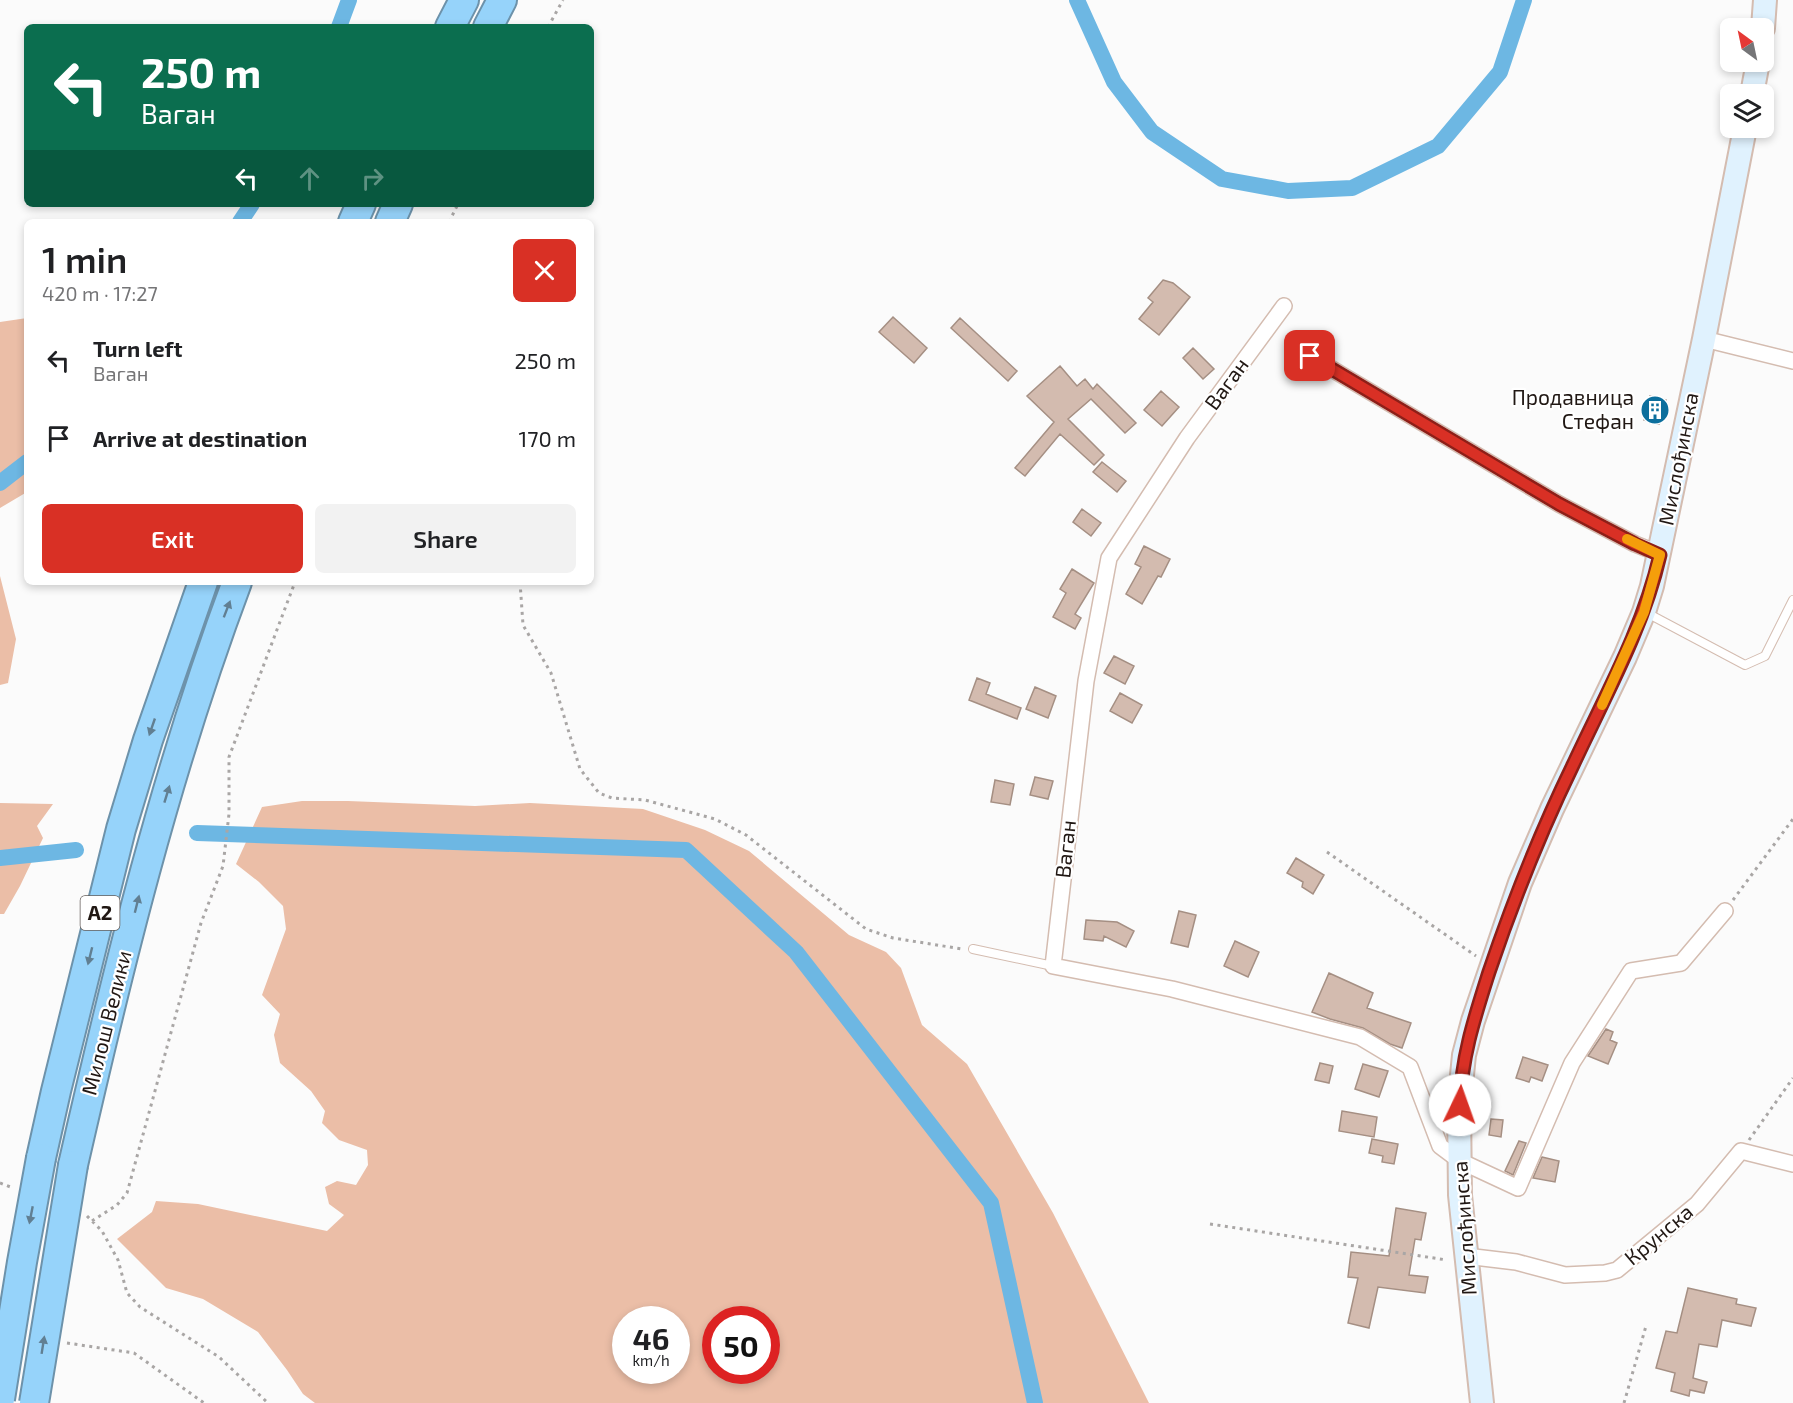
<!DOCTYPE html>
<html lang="en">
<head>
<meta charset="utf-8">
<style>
	:root { --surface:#fff; --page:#f2f2f2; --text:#202124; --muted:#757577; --accent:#d93025 }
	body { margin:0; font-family:"Exo 2",sans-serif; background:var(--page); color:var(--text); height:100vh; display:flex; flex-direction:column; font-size:22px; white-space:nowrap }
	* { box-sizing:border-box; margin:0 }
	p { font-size:20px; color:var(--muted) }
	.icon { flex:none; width:33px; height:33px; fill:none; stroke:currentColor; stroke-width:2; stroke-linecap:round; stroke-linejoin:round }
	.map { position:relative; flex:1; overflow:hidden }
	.panel { position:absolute; left:24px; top:219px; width:570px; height:366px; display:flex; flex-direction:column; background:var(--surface); border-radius:9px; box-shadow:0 3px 9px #0003 }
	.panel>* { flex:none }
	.banner { position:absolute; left:24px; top:24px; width:570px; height:183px; border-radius:9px; box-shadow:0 3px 9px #0003; background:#0b6e4f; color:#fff; overflow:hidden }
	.needle { width:39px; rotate:327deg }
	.buttons { position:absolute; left:1720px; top:18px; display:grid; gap:12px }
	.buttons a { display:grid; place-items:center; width:54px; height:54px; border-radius:9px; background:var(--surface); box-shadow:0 3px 9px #0003; font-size:30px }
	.speed { position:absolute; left:612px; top:1306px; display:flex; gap:12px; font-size:30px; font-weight:700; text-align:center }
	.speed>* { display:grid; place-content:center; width:78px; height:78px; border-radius:50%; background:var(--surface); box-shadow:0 3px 9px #0003; line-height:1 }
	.speed small { font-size:15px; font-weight:400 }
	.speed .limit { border:9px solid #d22; background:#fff; color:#111 }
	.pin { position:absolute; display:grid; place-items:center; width:51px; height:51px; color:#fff; margin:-26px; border-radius:12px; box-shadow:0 3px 9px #0006 }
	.me { position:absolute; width:66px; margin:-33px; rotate:3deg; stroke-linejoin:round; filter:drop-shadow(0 0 4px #0008) }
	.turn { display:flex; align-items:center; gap:21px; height:126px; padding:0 18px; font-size:27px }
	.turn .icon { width:78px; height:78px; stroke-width:2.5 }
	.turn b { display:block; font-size:42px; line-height:51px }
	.lanes { display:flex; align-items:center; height:57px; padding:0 18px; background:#0003; justify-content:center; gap:30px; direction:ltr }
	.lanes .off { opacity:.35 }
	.round { display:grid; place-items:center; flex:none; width:63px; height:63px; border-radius:9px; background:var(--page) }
	.head { display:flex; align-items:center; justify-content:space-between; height:102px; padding:0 18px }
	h1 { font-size:36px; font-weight:600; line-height:45px }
	.button { display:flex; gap:12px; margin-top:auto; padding:12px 18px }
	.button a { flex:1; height:69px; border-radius:9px; background:var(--accent); color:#fff; font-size:24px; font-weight:600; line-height:69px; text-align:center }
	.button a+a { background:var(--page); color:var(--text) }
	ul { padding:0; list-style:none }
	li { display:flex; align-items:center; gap:18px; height:78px; padding:0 18px }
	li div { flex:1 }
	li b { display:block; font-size:22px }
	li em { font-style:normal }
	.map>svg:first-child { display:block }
	.green { fill:#ebbea7; fill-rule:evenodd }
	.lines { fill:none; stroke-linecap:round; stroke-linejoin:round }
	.canal { stroke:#6db7e3; stroke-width:16 }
	.building { fill:#d3bbaf; stroke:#a58f83; stroke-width:1.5 }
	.lane-casing { stroke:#d4bcb0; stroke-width:10 }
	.street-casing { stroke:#d4bcb0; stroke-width:18 }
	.secondary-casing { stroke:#d4bcb0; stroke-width:26 }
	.highway-casing { stroke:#6d92aa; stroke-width:32 }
	.path { stroke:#a9a6a5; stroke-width:3; stroke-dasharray:3 4.5; stroke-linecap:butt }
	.lane { stroke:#fff; stroke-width:8 }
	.street { stroke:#fff; stroke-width:15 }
	.secondary { stroke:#e0f2fe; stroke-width:22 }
	.highway { stroke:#96d3fa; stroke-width:28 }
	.highway-bridge-casing { stroke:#6d92aa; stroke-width:32; stroke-linecap:butt }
	.highway-bridge { stroke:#96d3fa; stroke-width:28 }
	.oneway { fill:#617f92 }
	.route-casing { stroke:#8d1f18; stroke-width:15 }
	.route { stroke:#d93025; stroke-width:10 }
	.slow { stroke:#f59e0b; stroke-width:10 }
	.labels { text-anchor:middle; stroke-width:4.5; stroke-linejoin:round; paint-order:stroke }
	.shield { fill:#fff; stroke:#645d5a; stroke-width:1.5 }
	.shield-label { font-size:20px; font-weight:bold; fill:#211814 }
	.street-label { font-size:21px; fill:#211814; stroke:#fff }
	.poi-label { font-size:21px; fill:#211814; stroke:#fff; text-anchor:end }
</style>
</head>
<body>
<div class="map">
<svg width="1793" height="1403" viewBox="0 0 1793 1403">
	<rect width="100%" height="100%" fill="#fbfbfb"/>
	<path class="green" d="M27 318V492L0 508V322Z
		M0 576 16 639 8 683 0 685Z
		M302 801H348L475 806 530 803 643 809 705 830 749 851 849 935 886 952 901 968 922 1025 967 1064 1053 1213 1149 1403H315L303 1394 287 1370 258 1332 203 1299 166 1288 117 1239 152 1212 156 1201 198 1204 327 1231 344 1215 329 1204 325 1187 337 1181 356 1185 368 1165 367 1150 339 1140 322 1123 325 1111 311 1091 280 1063 274 1035 280 1014 262 995 286 929 283 906 259 882 236 864 262 807ZM626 1320H676V1371H626ZM716 1320H766V1371H716Z
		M0 803 53 804 37 826 43 838 20 886 4 914H0Z"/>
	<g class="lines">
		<path class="canal" d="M1077 0 1114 82 1152 132 1222 179 1288 191 1352 188 1438 146 1500 72 1524 0
			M339 27 349 0
			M240 222 252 204
			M0 483 27 462
			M197 833 686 850 796 952 991 1203 1035 1403
			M0 858 76 850"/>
	</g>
	<path class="building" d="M1163 280 1173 283 1190 297 1159 335 1139 319 1153 302 1148 298Z
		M893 317 927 348 914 363 879 332Z
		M960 318 1017 371 1008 381 951 328Z
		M1193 348 1214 369 1203 379 1183 358Z
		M1060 366 1077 386 1085 379 1093 389 1097 384 1136 423 1125 433 1091 399 1068 419 1104 455 1094 465 1060 434 1025 476 1015 468 1054 422 1027 396Z
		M1161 391 1179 407 1162 426 1144 410Z
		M1650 396 1666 400 1659 424 1644 420Z
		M1102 462 1126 481 1117 492 1093 472Z
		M1082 509 1101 523 1091 536 1073 522Z
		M1144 546 1170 559 1161 577 1158 576 1142 604 1126 594 1141 567 1135 564Z
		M1072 569 1094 583 1075 614 1081 618 1075 629 1053 617 1066 593 1060 589Z
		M1114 656 1134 666 1125 684 1104 673Z
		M977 678 990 683 986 694 1021 708 1017 719 969 700Z
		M1035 687 1056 696 1048 718 1026 709Z
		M1120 693 1142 705 1132 723 1110 711Z
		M1035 777 1053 781 1048 799 1030 795Z
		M995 780 1014 784 1010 805 991 802Z
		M1296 858 1324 875 1313 894 1302 887 1303 882 1287 873Z
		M1179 911 1196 915 1188 947 1171 943Z
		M1086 920 1117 922 1134 931 1126 947 1104 936 1103 941 1084 939Z
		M1235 941 1259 952 1248 977 1224 966Z
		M1329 973 1373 993 1367 1008 1411 1023 1402 1048 1390 1044 1363 1028 1330 1019 1312 1012Z
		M1606 1029 1613 1032 1610 1040 1617 1043 1608 1064 1588 1056Z
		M1523 1057 1548 1065 1542 1081 1531 1077 1529 1082 1516 1078Z
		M1320 1063 1333 1066 1329 1083 1315 1080Z
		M1363 1064 1388 1071 1379 1097 1355 1089Z
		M1342 1111 1377 1117 1374 1137 1339 1131Z
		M1491 1119 1503 1120 1501 1137 1489 1135Z
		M1372 1139 1398 1144 1394 1164 1382 1162 1383 1156 1369 1153Z
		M1519 1141 1526 1143 1513 1175 1505 1171Z
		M1542 1157 1559 1161 1555 1182 1533 1178Z
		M1396 1208 1426 1213 1421 1240 1415 1239 1409 1275 1428 1277 1425 1293 1378 1287 1369 1328 1348 1323 1358 1278 1348 1277 1351 1252 1389 1256Z
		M1688 1288 1737 1299 1736 1304 1756 1308 1751 1326 1722 1320 1717 1347 1699 1344 1693 1378 1707 1382 1704 1393 1690 1390 1689 1396 1671 1391 1675 1373 1656 1368 1666 1331 1677 1333Z"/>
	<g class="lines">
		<g class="lane-casing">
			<path id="lane" d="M1645 612 1745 665 1765 656 1793 600
				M973 949 1053 966"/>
		</g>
		<g class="street-casing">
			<path id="street" d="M1284 306 1187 438 1109 558 1086 681 1053 966 1172 989 1360 1037 1410 1067 1440 1146 1460 1161 1518 1188 1572 1063 1631 971 1681 963 1725 911
				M1704 339 1793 361
				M1310 356 1559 504 1635 544 1660 554
				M1466 1256 1516 1262 1565 1275 1605 1273 1617 1270 1697 1204 1741 1151 1793 1164"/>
		</g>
		<g class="secondary-casing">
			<path id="secondary" d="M1763 28 1765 0
				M1752 94 1758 62
				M1482 1403 1460 1195 1459 1105 1464 1055 1473 1021 1520 883 1552 809 1625 657 1644 612 1652 586 1704 339 1745 128"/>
		</g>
		<g class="highway-casing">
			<path id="highway" d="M450 27 464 0
				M488 27 502 0
				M353 222 361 204
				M390 222 398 204
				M41 1158 56 1091 121 829 148 740 203 582
				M73 1165C118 968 166 771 237 582"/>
		</g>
		<path class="path" d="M548 27 563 0
			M449 222 458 204
			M520 582 523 625 551 673 580 769 599 793 612 798 645 800 715 819 746 835 866 929 893 938 962 949
			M1327 852 1476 956
			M1733 900 1793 819
			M1749 1140 1793 1078
			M0 1183 13 1188
			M87 1216 102 1231 118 1260 127 1293 140 1307 219 1357 268 1403
			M92 1221 117 1205 127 1193 201 923 223 866 229 814V757L295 582
			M1210 1224 1447 1260
			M67 1343 134 1353 204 1403
			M1624 1403 1646 1326"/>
		<use href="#lane" class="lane"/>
		<use href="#street" class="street"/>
		<use href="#secondary" class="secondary"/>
		<use href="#highway" class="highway"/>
		<g class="highway-bridge-casing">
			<path id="highway-bridge" d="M0 1399 22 1262 41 1158
				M34 1403 73 1165"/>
		</g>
		<use href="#highway-bridge" class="highway-bridge"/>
	</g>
	<defs><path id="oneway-solid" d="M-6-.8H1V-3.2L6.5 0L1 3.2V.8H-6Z" transform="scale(1.5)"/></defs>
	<g class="oneway">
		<use href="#oneway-solid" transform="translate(227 609) rotate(-69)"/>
		<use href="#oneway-solid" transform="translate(152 727) rotate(109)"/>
		<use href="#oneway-solid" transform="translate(167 794) rotate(-73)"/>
		<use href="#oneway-solid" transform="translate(137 904) rotate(-76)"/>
		<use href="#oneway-solid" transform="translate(90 956) rotate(104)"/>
		<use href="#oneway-solid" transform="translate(31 1215) rotate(101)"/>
		<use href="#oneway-solid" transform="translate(43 1345) rotate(-81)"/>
	</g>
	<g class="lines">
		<g class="route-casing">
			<path id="route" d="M1310 356 1559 504 1635 544 1660 555C1643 629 1605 696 1573 765 1540 833 1513 901 1489 972 1475 1016 1461 1058 1460 1105"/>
		</g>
		<use href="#route" class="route"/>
		<path class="slow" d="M1602 705 1644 612 1660 555 1627 539"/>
	</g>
	<defs>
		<g id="building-disc" transform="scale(1.5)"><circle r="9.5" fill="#0c6f9d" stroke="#fff"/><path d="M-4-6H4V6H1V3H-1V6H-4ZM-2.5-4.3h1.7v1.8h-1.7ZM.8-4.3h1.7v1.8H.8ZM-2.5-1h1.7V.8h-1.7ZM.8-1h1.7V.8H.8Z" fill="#fff"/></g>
	</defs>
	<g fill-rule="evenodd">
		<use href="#building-disc" x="1655" y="410"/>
	</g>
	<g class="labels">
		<rect class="shield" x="80.5" y="896" width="39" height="34" rx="4.5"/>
		<g class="shield-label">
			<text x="100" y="920">A2</text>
		</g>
		<g class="street-label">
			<text transform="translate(1227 384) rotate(-54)" y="7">Ваган</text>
			<text transform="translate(1679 459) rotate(-79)" y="7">Мислођинска</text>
			<text transform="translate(1066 849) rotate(-84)" y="7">Ваган</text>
			<text transform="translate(107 1023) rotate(-76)" y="7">Милош Велики</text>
			<text transform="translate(1465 1228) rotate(-94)" y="7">Мислођинска</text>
			<text transform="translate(1659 1235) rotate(-40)" y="7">Крунска</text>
		</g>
		<g class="poi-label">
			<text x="1634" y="405">Продавница<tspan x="1634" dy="24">Стефан</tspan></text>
		</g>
	</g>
</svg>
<div class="buttons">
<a><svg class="needle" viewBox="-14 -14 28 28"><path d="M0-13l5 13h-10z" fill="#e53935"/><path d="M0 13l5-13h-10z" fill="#757577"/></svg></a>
<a><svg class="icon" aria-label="layers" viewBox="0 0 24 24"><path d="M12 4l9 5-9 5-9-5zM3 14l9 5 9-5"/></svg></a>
</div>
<div class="speed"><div>46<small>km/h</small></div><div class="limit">50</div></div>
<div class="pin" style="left:1310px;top:356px;background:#d93025"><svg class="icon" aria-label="arrive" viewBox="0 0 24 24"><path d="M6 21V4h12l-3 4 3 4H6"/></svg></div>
<svg class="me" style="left:1460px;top:1105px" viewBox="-20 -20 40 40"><circle r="19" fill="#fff"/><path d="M0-13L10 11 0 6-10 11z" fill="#d93025"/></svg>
<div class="banner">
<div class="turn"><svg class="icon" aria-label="left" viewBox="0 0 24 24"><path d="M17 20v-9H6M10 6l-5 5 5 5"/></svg><div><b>250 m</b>Ваган</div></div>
<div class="lanes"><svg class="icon" aria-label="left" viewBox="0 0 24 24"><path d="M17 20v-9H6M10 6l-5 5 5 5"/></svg><svg class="icon off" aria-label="ahead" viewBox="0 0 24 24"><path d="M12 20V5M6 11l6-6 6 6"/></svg><svg class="icon off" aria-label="right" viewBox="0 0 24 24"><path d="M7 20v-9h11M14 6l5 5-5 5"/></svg></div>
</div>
<section class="panel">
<div class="head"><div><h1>1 min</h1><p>420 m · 17:27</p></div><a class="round" style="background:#d93025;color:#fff"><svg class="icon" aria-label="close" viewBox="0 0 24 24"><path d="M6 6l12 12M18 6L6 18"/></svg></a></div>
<ul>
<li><svg class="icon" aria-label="left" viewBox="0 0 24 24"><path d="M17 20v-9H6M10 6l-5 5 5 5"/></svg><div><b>Turn left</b><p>Ваган</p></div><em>250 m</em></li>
<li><svg class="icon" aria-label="arrive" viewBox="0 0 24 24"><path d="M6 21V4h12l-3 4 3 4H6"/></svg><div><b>Arrive at destination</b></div><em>170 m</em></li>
</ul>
<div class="button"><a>Exit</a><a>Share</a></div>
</section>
</div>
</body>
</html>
